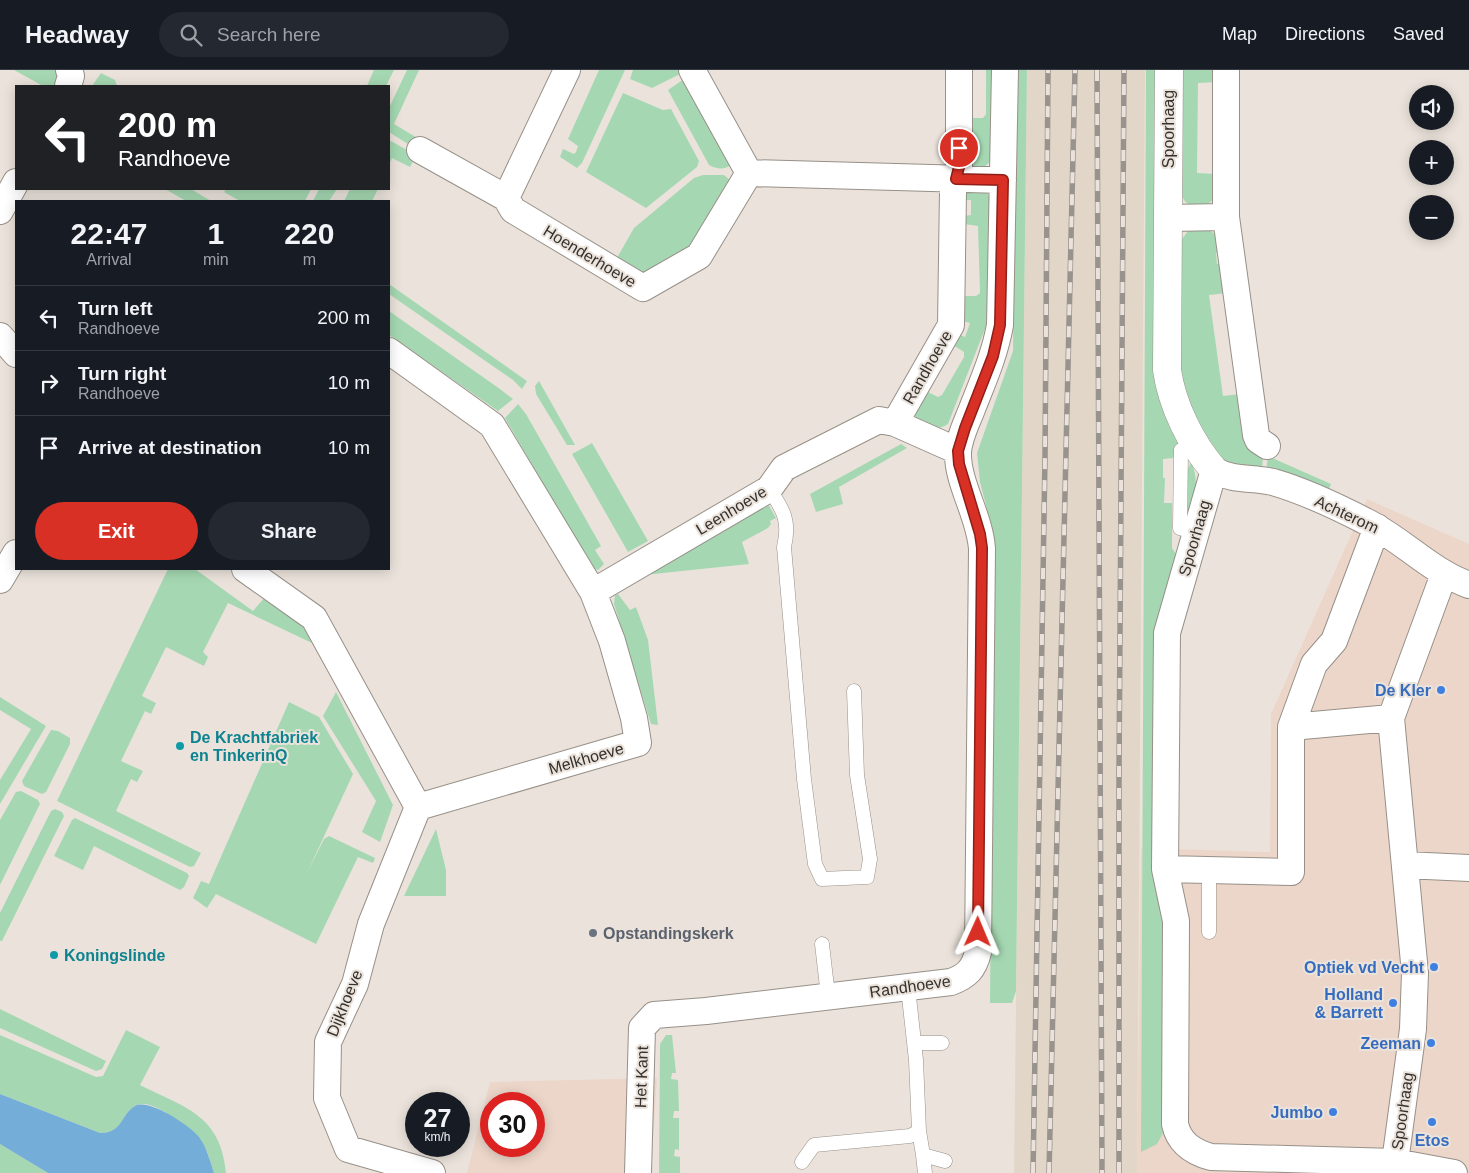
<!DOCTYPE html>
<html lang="en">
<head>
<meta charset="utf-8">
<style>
	:root { --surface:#171b24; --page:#242831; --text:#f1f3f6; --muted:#9ea1a6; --line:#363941; --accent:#d93025 }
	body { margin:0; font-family:Arial,sans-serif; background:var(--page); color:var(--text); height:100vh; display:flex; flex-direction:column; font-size:19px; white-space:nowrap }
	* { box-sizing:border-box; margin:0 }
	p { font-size:16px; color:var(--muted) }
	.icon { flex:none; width:28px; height:28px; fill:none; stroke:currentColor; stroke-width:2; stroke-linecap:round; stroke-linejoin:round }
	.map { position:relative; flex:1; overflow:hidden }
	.panel { position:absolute; left:15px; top:130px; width:375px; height:370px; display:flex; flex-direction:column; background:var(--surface); border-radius:0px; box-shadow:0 2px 12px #0003 }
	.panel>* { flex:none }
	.guide { position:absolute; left:15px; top:15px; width:375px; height:105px; border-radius:0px; box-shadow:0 2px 12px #0003; background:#202124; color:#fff; overflow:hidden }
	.tools { position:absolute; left:1409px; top:15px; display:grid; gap:10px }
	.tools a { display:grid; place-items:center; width:45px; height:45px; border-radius:50%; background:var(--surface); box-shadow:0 2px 12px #0003; font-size:25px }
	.speed { position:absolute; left:405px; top:1022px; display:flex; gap:10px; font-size:25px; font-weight:700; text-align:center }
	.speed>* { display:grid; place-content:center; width:65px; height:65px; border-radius:50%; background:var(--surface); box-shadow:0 2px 12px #0003; line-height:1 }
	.speed small { font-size:12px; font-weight:400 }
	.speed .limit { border:8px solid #d22; background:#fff; color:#111 }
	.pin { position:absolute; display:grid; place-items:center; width:42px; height:42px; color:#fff; margin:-21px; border:2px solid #fff; border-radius:50%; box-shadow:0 1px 5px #0007 }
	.me { position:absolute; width:55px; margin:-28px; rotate:1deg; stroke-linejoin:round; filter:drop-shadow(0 0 4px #0008) }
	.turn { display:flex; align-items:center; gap:18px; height:105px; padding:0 20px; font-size:22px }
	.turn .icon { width:65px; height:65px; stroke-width:2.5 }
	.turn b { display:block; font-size:35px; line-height:42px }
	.eta { display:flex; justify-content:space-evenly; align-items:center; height:85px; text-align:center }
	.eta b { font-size:30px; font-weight:800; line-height:35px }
	.cta { display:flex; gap:10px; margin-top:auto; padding:10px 20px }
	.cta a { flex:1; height:58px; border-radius:30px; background:var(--accent); color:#fff; font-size:20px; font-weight:800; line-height:58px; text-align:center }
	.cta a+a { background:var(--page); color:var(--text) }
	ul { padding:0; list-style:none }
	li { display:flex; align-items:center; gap:15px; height:65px; padding:0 20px; border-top:1px solid var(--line) }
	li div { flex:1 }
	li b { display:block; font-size:19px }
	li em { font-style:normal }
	header { display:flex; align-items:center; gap:30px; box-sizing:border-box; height:70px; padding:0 25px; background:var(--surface); border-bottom:1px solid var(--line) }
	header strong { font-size:24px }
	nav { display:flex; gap:28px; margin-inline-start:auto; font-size:18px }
	.search { width:350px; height:45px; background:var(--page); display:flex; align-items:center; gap:12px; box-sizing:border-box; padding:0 18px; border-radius:28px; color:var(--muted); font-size:19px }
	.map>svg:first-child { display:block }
	.commercial { fill:#ecd6c9; fill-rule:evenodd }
	.built { fill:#e2d6c8 }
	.green { fill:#a5d8b2 }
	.water { fill:#74add8 }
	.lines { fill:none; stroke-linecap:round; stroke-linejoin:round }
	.lane-casing { stroke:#979088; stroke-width:15 }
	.street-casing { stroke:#979088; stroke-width:28 }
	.secondary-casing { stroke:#979088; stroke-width:29 }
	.lane { stroke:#fff; stroke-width:14 }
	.street { stroke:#fff; stroke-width:26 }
	.secondary { stroke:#fff; stroke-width:28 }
	.rail-casing { stroke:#99938d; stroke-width:5.5 }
	.rail { stroke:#ebe3db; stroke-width:4; stroke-dasharray:11; stroke-linecap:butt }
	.route-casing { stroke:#8d1f18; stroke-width:12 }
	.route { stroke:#d93025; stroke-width:9 }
	.shop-dot { fill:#3f7fe0; stroke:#ebe3db; stroke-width:2 }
	.culture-dot { fill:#0f9aa8; stroke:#ebe3db; stroke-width:2 }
	.worship-dot { fill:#6b7280; stroke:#ebe3db; stroke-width:2 }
	.labels { text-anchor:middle; stroke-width:4; stroke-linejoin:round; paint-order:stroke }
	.street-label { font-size:16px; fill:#34312e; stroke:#ebe3db }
	.shop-label { font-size:16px; font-weight:bold; fill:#366cbe; stroke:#ebe3db; text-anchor:end }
	.culture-label { font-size:16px; font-weight:bold; fill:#0d838f; stroke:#ebe3db; text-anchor:start }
	.worship-label { font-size:16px; font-weight:bold; fill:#5b616d; stroke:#ebe3db; text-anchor:start }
</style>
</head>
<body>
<header>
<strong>Headway</strong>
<div class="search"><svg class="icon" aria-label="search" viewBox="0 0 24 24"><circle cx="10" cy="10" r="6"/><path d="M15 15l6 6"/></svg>Search here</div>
<nav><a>Map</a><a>Directions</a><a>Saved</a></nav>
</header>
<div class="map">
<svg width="1469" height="1103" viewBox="0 0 1469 1103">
	<rect width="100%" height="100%" fill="#ebe3db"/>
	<path class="commercial" d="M1367 429 1469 474V1103H1137L1141 778 1270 782 1271 644Z
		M657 1008 651 1103H467L490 1012ZM491 1034H534V1076H491Z"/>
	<path class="built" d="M1027 0H1145L1137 1103H1014Z"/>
	<path class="green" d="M14 0H57L58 16H43Z
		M374 0H394L386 16H367Z
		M407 0H419L394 54 419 69 411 76 389 62V38Z
		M599 0H625L582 93 577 98 560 87 563 79 574 84 576 82 578 76 568 69Z
		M633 0H681L680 4 652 18 630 9Z
		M986 0H993L992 85 990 92 983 98 970 96V48H983L986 44Z
		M1017 0H1027L1016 921 1012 933H990L994 466 980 412 977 383 1013 281Z
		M1146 0H1158L1182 374 1174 383 1173 388 1163 389V408H1165L1164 433H1172V478L1178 487 1166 856 1164 1061 1157 1074 1141 1082Z
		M1181 0H1219L1217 12 1198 13 1197 103 1216 104 1214 129 1204 137C1191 136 1185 136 1181 123Z
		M101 3 115 10 117 16H92Z
		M684 9 731 95C725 100 716 99 709 95L668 20Z
		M623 23 663 40 671 39 699 91 697 97 646 138 586 102Z
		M389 70 416 85 410 97 392 88 389 95Z
		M703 105H724L730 110 694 177 645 205 618 191V186L634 158 694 108Z
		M165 119H191L211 131H186Z
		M226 119H311L305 131H240L224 122Z
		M319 119H337L329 131H313Z
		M350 119H378L372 131H344Z
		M968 120H984L991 128 990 240 986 256 948 354C935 363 926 355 914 347L913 341 926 321 938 327 942 325 964 287V282L953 275 958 264 965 267 970 253 962 251V229L965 226H976L980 223 978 156 964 154V146L971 145V130H963Z
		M1190 158C1214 159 1214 160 1224 181L1216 183 1217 194 1226 193 1227 223 1209 225 1223 326 1240 324 1263 384 1262 401 1236 399 1215 386 1185 324 1180 310V172Z
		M389 214 527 311 522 319 513 310 389 224Z
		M389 241 500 319 513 329 498 341 389 265Z
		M539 311 575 375H567L536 324 535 316Z
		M518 334 526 344 601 476 595 480 604 494 598 500 591 497 505 348Z
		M592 373 648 471 628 482 572 384Z
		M901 374 907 378 839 417 843 434 816 442 810 424Z
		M1268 386 1331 414 1327 424 1266 402Z
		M1191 392C1201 413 1193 430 1187 451L1188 399Z
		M767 432 776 448 770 451 771 454 768 458 742 472 749 494 644 505Z
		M168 499H195L253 541 265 527 305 556 312 573 228 533 203 582 208 587 204 596 166 577 142 626 156 633 151 644 145 641 121 691 143 701 137 712 131 709 116 741 201 783 194 796 190 797 57 731Z
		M618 524 630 540 636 537 648 570 658 655 651 654 614 534 615 525Z
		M336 622 393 735 380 772 362 762 376 731 323 646Z
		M0 627 46 656 0 734V710L31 659 0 640Z
		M289 632 319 647 353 704 307 803 324 769 329 766 375 788 373 793 358 787 316 874 216 824 207 838 193 828 201 811 209 814Z
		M51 660 58 661 70 668V674L46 722 42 724 24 716 22 711Z
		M21 721 38 730 40 734 0 815V750L16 722Z
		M55 739 62 742 64 746 2 871H0V843L51 741Z
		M75 748 187 803 189 806 184 817 180 820 174 817 94 776 83 800 54 786 72 750Z
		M436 759 446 800V826H404Z
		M0 939 106 991 102 999 96 1001 0 958Z
		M126 960 160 977 140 1015C183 1037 221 1044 226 1103H214C211 1095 209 1084 205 1078 194 1064 154 1025 135 1036 120 1045 123 1063 100 1063L0 1024V965L96 1007 103 1006Z
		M666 965H672L676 1003H672L671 1009 678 1010 679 1041H674L673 1048H679V1080L675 1079 674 1086 680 1087V1103H659L660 974Z
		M0 1074 48 1103H0Z"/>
	<path class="water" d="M0 1024 100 1063C123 1063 120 1045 135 1036 149 1028 190 1056 199 1067 207 1078 210 1091 214 1103H48L0 1074Z"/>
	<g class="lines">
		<g class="lane-casing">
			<path id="lane" d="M1195 372 1181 380 1180 458 1196 463
				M769 419C784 440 790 452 784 477L804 709 815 794 822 809 867 807 870 789 857 705 854 621
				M1209 862V800
				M822 874 828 926
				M915 973H942
				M919 1061 923 1085 945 1091
				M923 1085 925 1103
				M802 1092 814 1075 910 1066 919 1061 916 990 908 918"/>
		</g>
		<g class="street-casing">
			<path id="street" d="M567 0 506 128 513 140 643 218 699 186 749 103 1003 110
				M692 0 749 103
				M1226 0V147L1256 365 1258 370 1267 376
				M68 16 71 6 69 0
				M420 80 506 128
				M0 141 16 112
				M1168 148 1226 147
				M0 266 16 284
				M895 353 951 255 953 121 959 97V0
				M245 499 314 548 418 737 638 673 634 648 612 571 593 522 492 355 389 281
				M0 510 16 483
				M593 522 769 419 784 398 879 350 895 353 958 381
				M1291 657 1391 648
				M418 737 371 854 355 914 328 972 327 1028 348 1079 432 1103
				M1405 795 1469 798
				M1165 799 1291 802V657L1314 594 1334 571 1377 457
				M1395 1092 1413 959 1415 903 1391 648 1444 504
				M638 1103 642 958 654 945 706 941 951 912C967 906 974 899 978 882L982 479C980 446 957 413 958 382 959 367 967 352 972 339 983 311 995 284 1000 255L1005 0
				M1454 1103 1395 1092 1211 1087C1193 1082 1179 1073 1175 1054L1176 851 1165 799 1167 563 1214 400C1233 411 1252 407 1273 412 1304 421 1336 436 1365 451 1402 469 1430 501 1469 515"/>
		</g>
		<g class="secondary-casing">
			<path id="secondary" d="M1169 0 1167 300C1172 335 1191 374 1214 400"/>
		</g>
		<use href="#lane" class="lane"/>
		<use href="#street" class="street"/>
		<use href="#secondary" class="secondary"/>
		<g class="rail-casing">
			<path id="rail" d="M1097 0 1102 1103
				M1033 1103 1045 388 1048 0
				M1049 1103 1075 0
				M1119 1103V703L1124 0"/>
		</g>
		<use href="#rail" class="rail"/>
	</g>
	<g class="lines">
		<g class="route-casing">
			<path id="route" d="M959 78V97L956 109 1003 110 1000 255 993 286 965 358 958 381 959 394 980 464 982 478 978 862"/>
		</g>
		<use href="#route" class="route"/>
	</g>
	<g class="shop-dot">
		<circle cx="1441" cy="620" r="5"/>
		<circle cx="1434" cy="897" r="5"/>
		<circle cx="1393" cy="933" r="5"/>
		<circle cx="1431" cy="973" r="5"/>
		<circle cx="1333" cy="1042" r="5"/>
		<circle cx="1432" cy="1052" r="5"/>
	</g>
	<g class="culture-dot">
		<circle cx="180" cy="676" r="5"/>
		<circle cx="54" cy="885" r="5"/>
	</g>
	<circle class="worship-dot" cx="593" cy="863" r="5"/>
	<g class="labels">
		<g class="street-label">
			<text transform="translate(1168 59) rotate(-90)" y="6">Spoorhaag</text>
			<text transform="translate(590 186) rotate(31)" y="6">Hoenderhoeve</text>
			<text transform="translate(927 297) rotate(-60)" y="6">Randhoeve</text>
			<text transform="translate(731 440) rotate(-31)" y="6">Leenhoeve</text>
			<text transform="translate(1347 444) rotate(25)" y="6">Achterom</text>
			<text transform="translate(1194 468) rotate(-74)" y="6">Spoorhaag</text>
			<text transform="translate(586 688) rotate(-16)" y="6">Melkhoeve</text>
			<text transform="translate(910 916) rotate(-8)" y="6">Randhoeve</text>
			<text transform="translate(344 933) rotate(-68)" y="6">Dijkhoeve</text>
			<text transform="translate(641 1007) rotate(-88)" y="6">Het Kant</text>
			<text transform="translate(1402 1041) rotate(-82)" y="6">Spoorhaag</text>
		</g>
		<g class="shop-label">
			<text x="1431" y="626">De Kler</text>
			<text x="1424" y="903">Optiek vd Vecht</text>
			<text x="1383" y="930">Holland<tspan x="1383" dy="18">&amp; Barrett</tspan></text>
			<text x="1421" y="979">Zeeman</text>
			<text x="1323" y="1048">Jumbo</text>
			<text x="1432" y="1076" text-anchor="middle">Etos</text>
		</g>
		<g class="culture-label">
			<text x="190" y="673">De Krachtfabriek<tspan x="190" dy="18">en TinkerinQ</tspan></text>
			<text x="64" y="891">Koningslinde</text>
		</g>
		<g class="worship-label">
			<text x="603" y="869">Opstandingskerk</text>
		</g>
	</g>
</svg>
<div class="tools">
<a><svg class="icon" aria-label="sound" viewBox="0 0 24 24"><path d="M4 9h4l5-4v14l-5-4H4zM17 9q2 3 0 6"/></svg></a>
<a>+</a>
<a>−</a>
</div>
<div class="speed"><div>27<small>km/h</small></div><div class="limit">30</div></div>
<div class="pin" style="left:959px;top:78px;background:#d93025"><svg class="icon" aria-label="arrive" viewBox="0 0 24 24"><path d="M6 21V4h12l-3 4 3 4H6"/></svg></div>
<svg class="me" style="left:978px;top:862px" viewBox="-20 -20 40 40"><path d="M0-17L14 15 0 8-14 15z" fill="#d93025" stroke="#fff" stroke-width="4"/></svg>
<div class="guide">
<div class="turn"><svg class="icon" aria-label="left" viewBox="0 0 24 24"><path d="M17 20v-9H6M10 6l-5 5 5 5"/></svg><div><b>200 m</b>Randhoeve</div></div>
</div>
<section class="panel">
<div class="eta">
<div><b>22:47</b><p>Arrival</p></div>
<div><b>1</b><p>min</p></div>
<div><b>220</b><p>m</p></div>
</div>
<ul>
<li><svg class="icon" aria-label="left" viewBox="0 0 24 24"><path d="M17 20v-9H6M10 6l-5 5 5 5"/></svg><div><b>Turn left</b><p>Randhoeve</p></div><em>200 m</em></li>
<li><svg class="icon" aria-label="right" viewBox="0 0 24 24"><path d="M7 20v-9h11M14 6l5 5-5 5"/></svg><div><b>Turn right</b><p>Randhoeve</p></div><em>10 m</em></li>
<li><svg class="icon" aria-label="arrive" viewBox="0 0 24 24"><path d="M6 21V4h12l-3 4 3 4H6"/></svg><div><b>Arrive at destination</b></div><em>10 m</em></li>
</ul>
<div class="cta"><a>Exit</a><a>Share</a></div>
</section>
</div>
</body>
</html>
